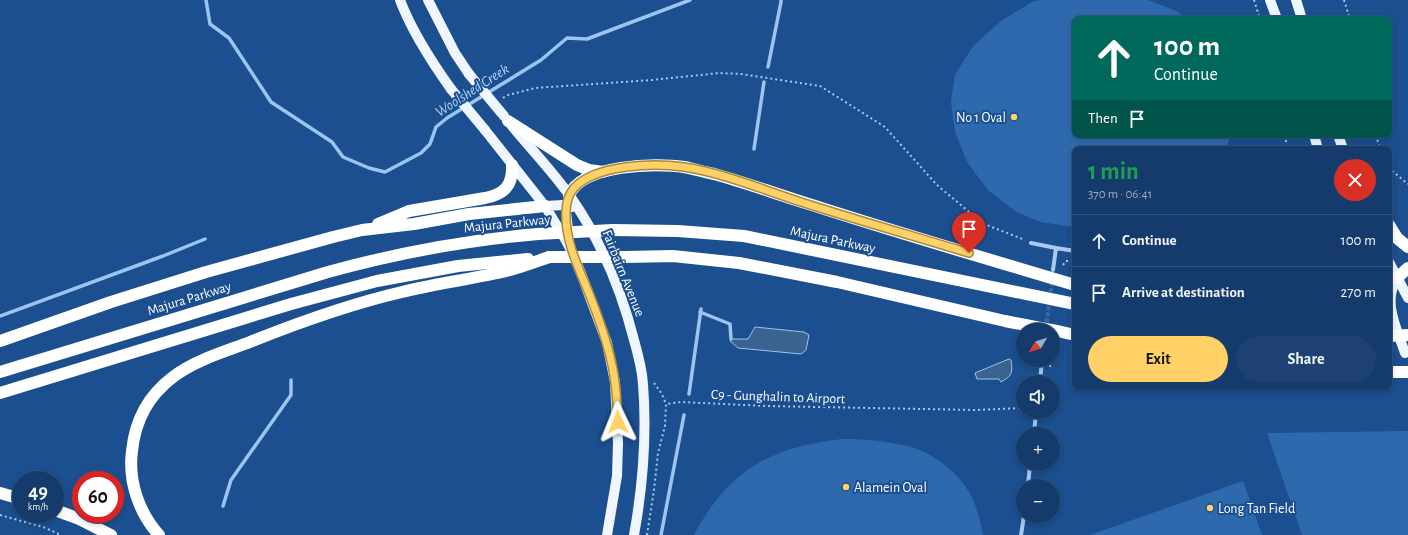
<!DOCTYPE html>
<html lang="en">
<head>
<meta charset="utf-8">
<style>
	:root { --surface:#143b6b; --page:#1d4271; --text:#f1f3f6; --muted:#9dadc1; --line:#33557e; --accent:#ffd166 }
	body { margin:0; font-family:"Alegreya Sans",sans-serif; background:var(--page); color:var(--text); height:100vh; display:flex; flex-direction:column; font-size:15px; white-space:nowrap }
	* { box-sizing:border-box; margin:0 }
	p { font-size:13px; color:var(--muted) }
	.icon { flex:none; width:22px; height:22px; fill:none; stroke:currentColor; stroke-width:2; stroke-linecap:round; stroke-linejoin:round }
	.map { position:relative; flex:1; overflow:hidden }
	.side { position:absolute; left:1072px; top:146px; width:320px; height:244px; display:flex; flex-direction:column; background:var(--surface); border-radius:8px; box-shadow:0 2px 6px #0003,0 0 0 1px var(--line) }
	.side>* { flex:none }
	.top-card { position:absolute; left:1072px; top:16px; width:320px; height:122px; border-radius:8px; box-shadow:0 2px 6px #0003,0 0 0 1px var(--line); background:#00695c; color:#fff; overflow:hidden }
	.needle { width:26px; rotate:231deg }
	.buttons { position:absolute; left:1016px; top:323px; display:grid; gap:8px }
	.buttons a { display:grid; place-items:center; width:44px; height:44px; border-radius:50%; background:var(--surface); box-shadow:0 2px 6px #0003,0 0 0 1px var(--line); font-size:20px }
	.speed { position:absolute; left:12px; top:471px; display:flex; gap:8px; font-size:20px; font-weight:700; text-align:center }
	.speed>* { display:grid; place-content:center; width:52px; height:52px; border-radius:50%; background:var(--surface); box-shadow:0 2px 6px #0003,0 0 0 1px var(--line); line-height:1 }
	.speed small { font-size:10px; font-weight:400 }
	.speed .limit { border:6px solid #d22; background:#fff; color:#111 }
	.pin { position:absolute; display:grid; place-items:center; width:34px; height:34px; color:#fff; margin:-41px -17px; border-radius:50% 50% 50% 0; rotate:-45deg; box-shadow:0 0 4px #0007 }
	.pin .icon { rotate:45deg }
	.me { position:absolute; width:44px; margin:-22px; rotate:358deg; stroke-linejoin:round; filter:drop-shadow(0 0 3px #0008) }
	.turn { display:flex; align-items:center; gap:14px; height:84px; padding:0 16px; font-size:18px }
	.turn .icon { width:52px; height:52px; stroke-width:2.5 }
	.turn b { display:block; font-size:28px; line-height:34px }
	.then { display:flex; align-items:center; height:38px; padding:0 16px; background:#0003; gap:8px; font-size:15px }
	.round { display:grid; place-items:center; flex:none; width:42px; height:42px; border-radius:21px; background:var(--page) }
	.head { display:flex; align-items:center; justify-content:space-between; height:68px; padding:0 16px }
	h1 { font-size:24px; font-weight:700; line-height:30px; color:#1e9e55 }
	.action { display:flex; gap:8px; margin-top:auto; padding:8px 16px }
	.action a { flex:1; height:46px; border-radius:24px; background:var(--accent); color:#111; font-size:16px; font-weight:700; line-height:46px; text-align:center }
	.action a+a { background:var(--page); color:var(--text) }
	ul { padding:0; list-style:none }
	li { display:flex; align-items:center; gap:12px; height:52px; padding:0 16px; border-top:1px solid var(--line) }
	li div { flex:1 }
	li b { display:block; font-size:15px }
	li em { font-style:normal }
	.map>svg:first-child { display:block }
	.green { fill:#2e69ad }
	.water { fill:#3c6290; stroke:#9cc4f0 }
	.lines { fill:none; stroke-linecap:round; stroke-linejoin:round }
	.stream { stroke:#9cc4f0; stroke-width:3.5 }
	.street-tunnel { stroke:#3d69a0; stroke-width:4; stroke-dasharray:4 2; stroke-linecap:butt }
	.path { stroke:#a9c9ee; stroke-width:2; stroke-dasharray:2 3; stroke-linecap:butt }
	.street { stroke:#a9c9ee; stroke-width:4 }
	.primary { stroke:#f0f6ff; stroke-width:10 }
	.highway { stroke:#fff; stroke-width:12 }
	.primary-bridge { stroke:#f0f6ff; stroke-width:10 }
	.highway-bridge { stroke:#fff; stroke-width:12 }
	.route-casing { stroke:#a68842; stroke-width:10 }
	.route { stroke:#ffd166; stroke-width:7 }
	.poi-dot { fill:#ffd166; stroke:#1b4f8f; stroke-width:1.5 }
	.labels { text-anchor:middle; stroke-width:4; stroke-linejoin:round; paint-order:stroke }
	.poi-label { font-size:14px; fill:#fff; stroke:#1b4f8f; text-anchor:start }
	.street-label { font-size:14px; fill:#fff; stroke:#1b4f8f }
	.water-label { font-size:15px; font-style:italic; fill:#b5d3f5; stroke:#1b4f8f }
</style>
</head>
<body>
<div class="map">
<svg width="1408" height="535" viewBox="0 0 1408 535">
	<rect width="100%" height="100%" fill="#1b4f8f"/>
	<path class="green" d="M1039 0H1148L1176 11 1188 19H1075V135H1231L1226 149H1075V227L1040 222 1015 211 988 190 967 162 955 132 951 102 955 75 973 46 1001 21 1032 2Z
		M1408 431V535H1302L1267 433Z
		M842 439C866 439 888 441 911 447 932 453 953 469 965 486 974 498 981 520 983 535H694C728 471 770 447 842 439Z
		M1243 481 1262 535H1090Z"/>
	<path class="water" d="M755 327 804 332 809 335 806 350 801 354 738 348 730 341 731 339H748Z
		M1009 359 1011 360C1013 373 1012 376 1001 382L999 379H977L975 373Z"/>
	<g class="lines">
		<path class="stream" d="M206 0 210 24 229 38 271 102 332 142 343 157 369 168 385 172 421 153 430 144 436 127 447 118 541 60 567 38 587 39 690 0
			M768 67 781 2V0
			M754 149 764 82
			M700 312 730 324 731 339
			M0 316 163 256 205 239
			M689 394 701 309
			M223 506 231 480 291 395V380
			M661 535 684 415"/>
		<path class="street-tunnel" d="M1046 328 1052 281"/>
		<path class="path" d="M1254 0 1260 19
			M1344 0 1350 19
			M503 98 508 95 535 88 652 80 719 73 741 74 820 86 885 127 937 185 974 216 984 224 1025 240
			M1286 135V149
			M1376 135 1380 149
			M1389 167 1391 170 1408 184
			M1063 265 1066 261H1075
			M1050 367 1051 360
			M654 383 662 394 666 404
			M0 515 43 527 61 535
			M647 535 654 490 658 453 665 426 666 404 681 402 767 406 976 410 1023 408"/>
		<path class="street" d="M1031 243 1056 248
			M1053 270 1056 248 1075 251
			M1040 382 1042 360
			M1034 434 1036 412
			M1028 486 1030 464
			M1021 535 1024 516"/>
		<path class="primary" d="M400 0C412 32 431 61 451 89
			M428 0 455 53 469 74
			M1270 0 1277 19
			M1296 0 1302 19
			M512 126C531 149 553 172 570 196 600 239 621 289 634 340 638 354 642 369 643 384 647 435 643 485 634 535
			M485 130 545 206 565 239 573 254 582 276 607 343 615 382 618 443 617 476 607 535
			M1314 135 1318 149
			M1338 135 1343 149
			M545 206 563 205 572 207
			M569 239 566 211 569 195
			M1389 262 1408 298
			M1397 278C1382 302 1397 329 1405 353"/>
		<path class="highway" d="M508 121 577 165 589 170 603 172
			M569 195C583 164 656 163 684 167 694 169 704 172 714 174 747 183 779 195 812 205 899 233 987 259 1075 285
			M378 224 409 211 485 198C504 194 513 186 512 165
			M1389 225 1397 238 1408 247
			M613 230 678 231 744 236 1075 304
			M625 257 673 256 739 263 837 282 1005 321 1051 330
			M1397 278 1408 268
			M1053 330 1075 335
			M0 341 111 302 206 272 333 237 362 230 414 224 469 214 545 206
			M0 372 328 272C397 253 467 240 538 234
			M1389 372H1408
			M0 393 291 304 377 281 458 266 528 259
			M0 493 21 499
			M55 510 77 518 111 535
			M159 535C139 513 128 481 132 451 135 421 149 395 173 377 195 360 224 352 250 342 300 322 350 304 402 292 434 284 466 280 497 273 515 270 532 263 549 257"/>
		<path class="primary-bridge" d="M469 74 504 116
			M451 89 485 130"/>
		<path class="highway-bridge" d="M538 234 613 230
			M549 257H625
			M1389 336 1408 335"/>
	</g>
	<g class="lines">
		<g class="route-casing">
			<path id="route" d="M618 422C617 409 617 396 615 383 612 355 602 327 592 301 581 272 565 244 566 213 566 204 568 195 574 188 596 164 655 163 684 167 723 173 764 190 801 202 857 220 913 236 969 253"/>
		</g>
		<use href="#route" class="route"/>
	</g>
	<g class="poi-dot">
		<circle cx="1014" cy="117" r="4"/>
		<circle cx="846" cy="487" r="4"/>
		<circle cx="1210" cy="508" r="4"/>
	</g>
	<g class="labels">
		<g class="poi-label">
			<text x="1006" y="122" text-anchor="end">No 1 Oval</text>
			<text x="854" y="492">Alamein Oval</text>
			<text x="1218" y="513">Long Tan Field</text>
		</g>
		<g class="street-label">
			<text transform="translate(507 223) rotate(-6)" y="5">Majura Parkway</text>
			<text transform="translate(833 239) rotate(12)" y="5">Majura Parkway</text>
			<text transform="translate(624 273) rotate(68)" y="5">Fairbairn Avenue</text>
			<text transform="translate(189 298) rotate(-17)" y="5">Majura Parkway</text>
			<text transform="translate(778 396) rotate(2)" y="5">C9 - Gunghalin to Airport</text>
		</g>
		<g class="water-label">
			<text transform="translate(472 90) rotate(-33)" y="5">Woolshed Creek</text>
		</g>
	</g>
</svg>
<div class="buttons">
<a><svg class="needle" viewBox="-14 -14 28 28"><path d="M0-13l5 13h-10z" fill="#e53935"/><path d="M0 13l5-13h-10z" fill="#9dadc1"/></svg></a>
<a><svg class="icon" aria-label="sound" viewBox="0 0 24 24"><path d="M4 9h4l5-4v14l-5-4H4zM17 9q2 3 0 6"/></svg></a>
<a>+</a>
<a>−</a>
</div>
<div class="speed"><div>49<small>km/h</small></div><div class="limit">60</div></div>
<div class="pin" style="left:969px;top:253px;background:#d93025"><svg class="icon" aria-label="arrive" viewBox="0 0 24 24"><path d="M6 21V4h12l-3 4 3 4H6"/></svg></div>
<svg class="me" style="left:618px;top:422px" viewBox="-20 -20 40 40"><path d="M0-17L14 15 0 8-14 15z" fill="#ffd166" stroke="#fff" stroke-width="4"/></svg>
<div class="top-card">
<div class="turn"><svg class="icon" aria-label="ahead" viewBox="0 0 24 24"><path d="M12 20V5M6 11l6-6 6 6"/></svg><div><b>100 m</b>Continue</div></div>
<div class="then">Then<svg class="icon" aria-label="arrive" viewBox="0 0 24 24"><path d="M6 21V4h12l-3 4 3 4H6"/></svg></div>
</div>
<section class="side">
<div class="head"><div><h1>1 min</h1><p>370 m · 06:41</p></div><a class="round" style="background:#d93025;color:#fff"><svg class="icon" aria-label="close" viewBox="0 0 24 24"><path d="M6 6l12 12M18 6L6 18"/></svg></a></div>
<ul>
<li><svg class="icon" aria-label="ahead" viewBox="0 0 24 24"><path d="M12 20V5M6 11l6-6 6 6"/></svg><div><b>Continue</b></div><em>100 m</em></li>
<li><svg class="icon" aria-label="arrive" viewBox="0 0 24 24"><path d="M6 21V4h12l-3 4 3 4H6"/></svg><div><b>Arrive at destination</b></div><em>270 m</em></li>
</ul>
<div class="action"><a>Exit</a><a>Share</a></div>
</section>
</div>
</body>
</html>
